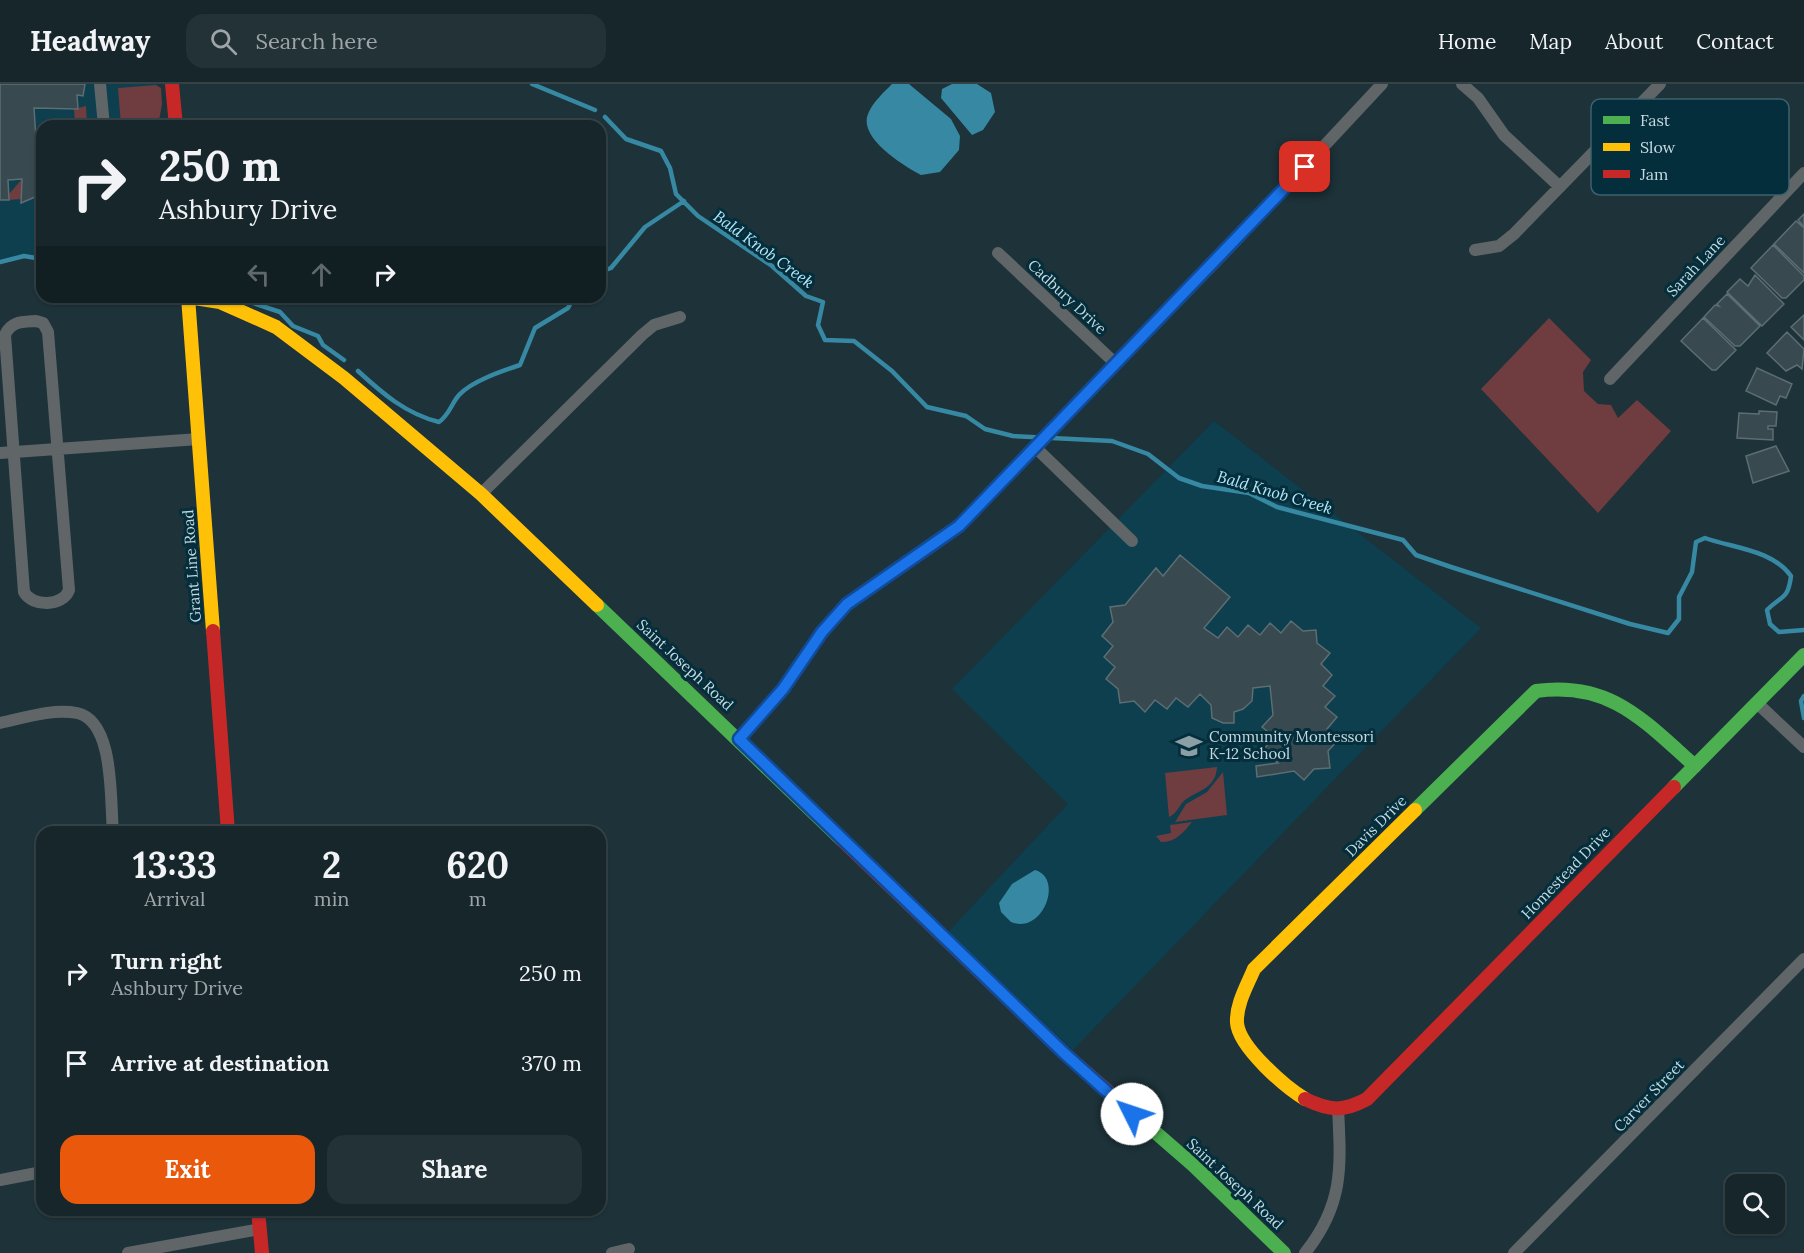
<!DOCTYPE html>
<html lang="en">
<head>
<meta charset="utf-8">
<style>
	:root { --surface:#16262b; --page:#233237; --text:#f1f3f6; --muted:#9ea5a9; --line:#354347; --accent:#ea580c }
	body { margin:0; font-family:Lora,serif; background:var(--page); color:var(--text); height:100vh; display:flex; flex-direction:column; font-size:22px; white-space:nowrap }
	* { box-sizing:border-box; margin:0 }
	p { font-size:20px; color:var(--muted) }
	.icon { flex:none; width:33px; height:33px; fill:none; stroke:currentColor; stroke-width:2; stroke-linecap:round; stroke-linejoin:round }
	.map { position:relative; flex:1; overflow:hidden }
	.panel { position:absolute; left:36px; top:742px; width:570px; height:390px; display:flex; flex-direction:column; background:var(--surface); border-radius:18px; box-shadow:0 2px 4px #0004,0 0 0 2px var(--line) }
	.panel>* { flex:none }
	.guide { position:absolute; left:36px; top:36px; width:570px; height:183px; border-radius:18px; box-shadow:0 2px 4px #0004,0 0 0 2px var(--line); background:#16262b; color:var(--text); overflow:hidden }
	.controls { position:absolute; left:1725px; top:1090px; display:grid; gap:12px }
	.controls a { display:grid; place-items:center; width:60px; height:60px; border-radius:12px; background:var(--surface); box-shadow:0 2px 4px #0004,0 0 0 2px var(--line); font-size:30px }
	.pin { position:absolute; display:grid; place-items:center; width:51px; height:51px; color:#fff; margin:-26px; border-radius:12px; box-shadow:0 3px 9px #0006 }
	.me { position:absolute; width:66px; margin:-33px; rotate:311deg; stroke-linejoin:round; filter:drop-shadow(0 0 4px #0008) }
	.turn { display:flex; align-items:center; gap:21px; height:126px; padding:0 24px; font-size:27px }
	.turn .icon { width:78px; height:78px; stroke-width:2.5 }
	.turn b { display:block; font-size:42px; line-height:51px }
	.lanes { display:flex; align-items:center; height:57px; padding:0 24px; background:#0003; justify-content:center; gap:30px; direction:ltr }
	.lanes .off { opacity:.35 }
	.eta { display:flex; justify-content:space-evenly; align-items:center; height:102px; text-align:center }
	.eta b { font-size:36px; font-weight:800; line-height:42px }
	.cta { display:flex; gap:12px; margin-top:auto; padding:12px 24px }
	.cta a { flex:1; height:69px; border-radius:18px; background:var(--accent); color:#fff; font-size:24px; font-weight:800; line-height:69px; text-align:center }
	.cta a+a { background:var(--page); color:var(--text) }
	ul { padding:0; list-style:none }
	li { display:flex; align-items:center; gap:18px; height:90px; padding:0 24px }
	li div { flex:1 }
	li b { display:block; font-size:22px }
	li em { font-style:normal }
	header { display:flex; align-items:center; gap:36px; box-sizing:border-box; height:84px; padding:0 30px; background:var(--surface); border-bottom:2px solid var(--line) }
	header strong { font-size:28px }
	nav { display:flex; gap:33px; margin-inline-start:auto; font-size:21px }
	.search { width:420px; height:54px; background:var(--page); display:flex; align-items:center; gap:15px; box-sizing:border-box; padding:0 21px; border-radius:18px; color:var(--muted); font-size:22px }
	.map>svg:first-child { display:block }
	.built { fill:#0d3f4e }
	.green { fill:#6f3c3f }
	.water { fill:#3688a3 }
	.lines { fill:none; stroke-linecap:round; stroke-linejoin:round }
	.stream { stroke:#3688a3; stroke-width:4.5 }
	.building { fill:#384a50; stroke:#5c6d73; stroke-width:1.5 }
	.street { stroke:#606567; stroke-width:12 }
	.fast { stroke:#4caf50; stroke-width:14 }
	.slow { stroke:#ffc107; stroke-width:14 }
	.jam { stroke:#c62828; stroke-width:14 }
	.route-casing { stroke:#114b97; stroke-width:15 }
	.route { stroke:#1a73e8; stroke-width:10 }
	.labels { text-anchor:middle; stroke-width:6; stroke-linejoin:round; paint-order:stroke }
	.street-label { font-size:15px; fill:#c4d9e1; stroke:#042e3b }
	.poi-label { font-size:15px; fill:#c4d9e1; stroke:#042e3b; text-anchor:start }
	.water-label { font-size:16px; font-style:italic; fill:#b5e8fb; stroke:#042e3b }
	.key { fill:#042e3b; stroke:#3e616d; stroke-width:1.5 }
	.key-label { font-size:16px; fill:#c4d9e1 }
</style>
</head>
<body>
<header>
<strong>Headway</strong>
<div class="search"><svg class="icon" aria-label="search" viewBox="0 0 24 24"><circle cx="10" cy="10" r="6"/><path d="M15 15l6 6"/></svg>Search here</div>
<nav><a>Home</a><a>Map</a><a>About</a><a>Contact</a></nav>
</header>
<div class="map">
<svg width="1804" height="1169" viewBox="0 0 1804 1169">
	<rect width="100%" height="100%" fill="#1d3239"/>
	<path class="built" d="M0 0H157L160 42H42V172L0 175Z
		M1214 337 1481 544 1073 966 948 848 1068 720 952 605Z"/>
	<path class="green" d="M156 1 161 4 162 20 158 42H121L118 4Z
		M86 22 87 40 75 41 74 25Z
		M22 95 21 115 9 116V110Z
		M1549 234 1591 276 1583 288 1584 307 1598 320 1611 321 1618 334 1637 316 1671 347 1598 429 1481 305Z
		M1217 683C1216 704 1199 706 1185 716 1179 721 1177 730 1169 733L1165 689Z
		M1223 688 1227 731 1175 738 1186 720 1207 708Z
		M1192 738C1184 748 1175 759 1161 758L1156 752 1171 749 1170 741Z"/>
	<path class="water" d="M892 0H909L951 35 960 52 959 66 940 88 921 91C904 82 858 54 868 30 872 19 884 8 892 0Z
		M952 0H977L991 9 995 28 983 46 972 51 941 14 942 5Z
		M1035 786C1064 794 1043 851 1011 838L1001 828 999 819 1012 800Z"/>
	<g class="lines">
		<path class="stream" d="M532 0 595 26
			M605 33 626 55 661 67 670 84 676 110 698 132 772 182 806 212 823 218 818 241 825 256 854 257 892 287 927 323 966 332 985 345 1013 352 1112 357 1148 370 1179 394 1202 402 1249 409 1277 423 1403 456 1416 471 1451 483 1630 540 1668 549 1679 535V513L1692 488 1696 458 1705 454C1733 464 1773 466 1791 492 1788 516 1782 511 1767 526L1770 540 1779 548 1804 546
			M0 178 24 172 42 175
			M600 188 611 184 645 143 684 117
			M241 213 244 216 280 228 293 242 318 252 323 261 344 276
			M358 287C382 309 406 330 439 338 450 330 451 320 459 311 472 297 502 287 520 281L535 244 568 224 574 213
			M1804 612 1801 617 1804 634"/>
	</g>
	<path class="building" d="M0 0H85L83 12 77 11 78 25 34 24 36 55 42 54V91H38L42 110 21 119 22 95 8 96 9 116H0Z
		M1804 130V143L1798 136Z
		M1796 137 1804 144V189L1774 160Z
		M1773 161 1804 192V196L1786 214H1782L1751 184Z
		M1755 191 1784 220 1762 242 1727 208 1740 195 1748 202Z
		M1727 210 1760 242 1740 262H1735L1704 233 1715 221 1719 222 1717 220Z
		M1804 231V256L1791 243Z
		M1703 234 1736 266 1716 286H1712L1681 257Z
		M1787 248 1804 265 1802 285 1797 281 1786 287 1767 269Z
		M1757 284 1792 300 1786 314 1780 312 1776 321 1746 307Z
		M1759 327 1777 328 1776 342H1768V345H1773V356L1737 354 1739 329 1759 330Z
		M1776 362 1789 387 1753 399 1746 372Z
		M1180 471 1230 513 1204 544 1218 554 1227 543 1238 553 1248 541 1260 551 1270 539 1281 549 1291 537 1303 547 1316 546 1317 559 1330 569 1321 580 1332 591 1323 602 1335 612 1325 623 1337 633 1327 645 1339 655 1328 667 1330 684 1314 685 1304 696 1294 687 1257 693 1256 682 1278 679 1264 665 1274 653 1262 643 1273 631 1270 602 1253 604 1252 617 1243 625 1234 628V639H1223L1212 634 1211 621 1200 610 1188 623 1176 614 1167 625 1155 616 1145 628 1134 617 1120 619 1118 605 1106 595 1115 583 1104 573 1113 562 1102 552 1113 538 1110 523 1125 521 1156 484 1163 492Z"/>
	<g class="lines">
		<path class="street" d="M100 0 104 42
			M1462 0 1478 14 1504 51 1560 103
			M1475 166 1499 162 1514 150 1660 0
			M998 169 1115 279
			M36 237 43 239 48 248 69 506C63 523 32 523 24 508L5 251C11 237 22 238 36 237Z
			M1610 295 1804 89
			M1035 363 1132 457
			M0 369 199 355
			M481 410 642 251 654 241 680 233
			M1757 619 1804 663
			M0 639C24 634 53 624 77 629 115 637 110 717 113 748
			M739 655 783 605 822 548 847 520 959 442 1228 165 1382 0
			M197 748 228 746
			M0 1096 42 1088
			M128 1169 260 1145
			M612 1169 629 1165
			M1305 1169C1344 1120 1341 1083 1338 1024
			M1514 1169 1804 875"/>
		<path class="fast" d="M597 521 842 756
			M1674 703 1804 571
			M1415 726 1536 607C1610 597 1643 636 1695 682
			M1117 1015 1193 1081 1284 1169"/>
		<path class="slow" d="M188 213 220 218 276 243 344 294 481 410 597 521
			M188 213 213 547
			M1305 1015C1285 1003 1239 963 1237 939 1236 920 1247 902 1254 885L1415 726"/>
		<path class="jam" d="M172 0 176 42
			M213 547 228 748
			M842 756 1064 969 1117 1015
			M1305 1015C1330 1027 1343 1028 1367 1015L1674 703
			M258 1126 262 1169"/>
	</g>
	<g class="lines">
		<g class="route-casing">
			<path id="route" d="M1132 1030 1064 969 739 655 783 605 822 548 847 520 959 442 1305 83"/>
		</g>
		<use href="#route" class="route"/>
	</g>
	<defs>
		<g id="school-bare" transform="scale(2.07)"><path d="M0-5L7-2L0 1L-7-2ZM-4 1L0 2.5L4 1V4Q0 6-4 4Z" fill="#8a9fa6" stroke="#042e3b" stroke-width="2.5" paint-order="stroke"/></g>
	</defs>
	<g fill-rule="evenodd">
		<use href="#school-bare" x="1189" y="662"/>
	</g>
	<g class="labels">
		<g class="street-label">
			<text transform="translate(1696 182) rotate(-47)" y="5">Sarah Lane</text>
			<text transform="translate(1067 213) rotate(43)" y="5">Cadbury Drive</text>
			<text transform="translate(192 482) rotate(-94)" y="5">Grant Line Road</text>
			<text transform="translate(685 581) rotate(43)" y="5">Saint Joseph Road</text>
			<text transform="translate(1376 742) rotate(-45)" y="5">Davis Drive</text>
			<text transform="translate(1566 789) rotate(-46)" y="5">Homestead Drive</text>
			<text transform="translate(1649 1012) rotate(-46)" y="5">Carver Street</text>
			<text transform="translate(1235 1100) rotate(43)" y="5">Saint Joseph Road</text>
		</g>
		<g class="poi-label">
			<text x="1209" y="658">Community Montessori<tspan x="1209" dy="17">K-12 School</tspan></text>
		</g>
		<g class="water-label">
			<text transform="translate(764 165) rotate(36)" y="6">Bald Knob Creek</text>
			<text transform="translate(1275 408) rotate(16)" y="6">Bald Knob Creek</text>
		</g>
	</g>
	<rect x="1591" y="15" width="198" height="96" rx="9" class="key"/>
	<rect x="1603" y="32" width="27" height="8" fill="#4caf50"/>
	<rect x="1603" y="59" width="27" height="8" fill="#ffc107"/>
	<rect x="1603" y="86" width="27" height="8" fill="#c62828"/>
	<g class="key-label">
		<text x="1640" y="42">Fast</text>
		<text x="1640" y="69">Slow</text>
		<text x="1640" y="96">Jam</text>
	</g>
</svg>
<div class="controls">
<a><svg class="icon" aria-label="search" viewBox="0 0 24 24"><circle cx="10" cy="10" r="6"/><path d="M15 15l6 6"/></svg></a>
</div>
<div class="pin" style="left:1305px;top:83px;background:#d93025"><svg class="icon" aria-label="arrive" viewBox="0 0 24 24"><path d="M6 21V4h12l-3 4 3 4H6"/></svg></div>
<svg class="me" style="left:1132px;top:1030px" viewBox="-20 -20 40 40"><circle r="19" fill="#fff"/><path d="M0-13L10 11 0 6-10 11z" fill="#1a73e8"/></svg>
<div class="guide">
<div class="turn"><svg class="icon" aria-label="right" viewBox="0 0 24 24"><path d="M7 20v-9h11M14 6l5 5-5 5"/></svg><div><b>250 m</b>Ashbury Drive</div></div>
<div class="lanes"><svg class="icon off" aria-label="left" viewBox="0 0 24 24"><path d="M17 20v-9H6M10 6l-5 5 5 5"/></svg><svg class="icon off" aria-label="ahead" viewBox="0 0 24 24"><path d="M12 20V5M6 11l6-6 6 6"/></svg><svg class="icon" aria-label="right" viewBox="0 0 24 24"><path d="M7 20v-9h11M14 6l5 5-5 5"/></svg></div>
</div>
<section class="panel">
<div class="eta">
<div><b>13:33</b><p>Arrival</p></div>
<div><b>2</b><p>min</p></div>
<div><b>620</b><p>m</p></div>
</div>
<ul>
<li><svg class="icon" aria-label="right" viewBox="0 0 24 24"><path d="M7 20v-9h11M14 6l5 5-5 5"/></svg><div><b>Turn right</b><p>Ashbury Drive</p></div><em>250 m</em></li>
<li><svg class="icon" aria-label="arrive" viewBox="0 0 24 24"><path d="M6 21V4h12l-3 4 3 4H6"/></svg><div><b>Arrive at destination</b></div><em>370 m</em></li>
</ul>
<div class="cta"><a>Exit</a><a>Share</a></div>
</section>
</div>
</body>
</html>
